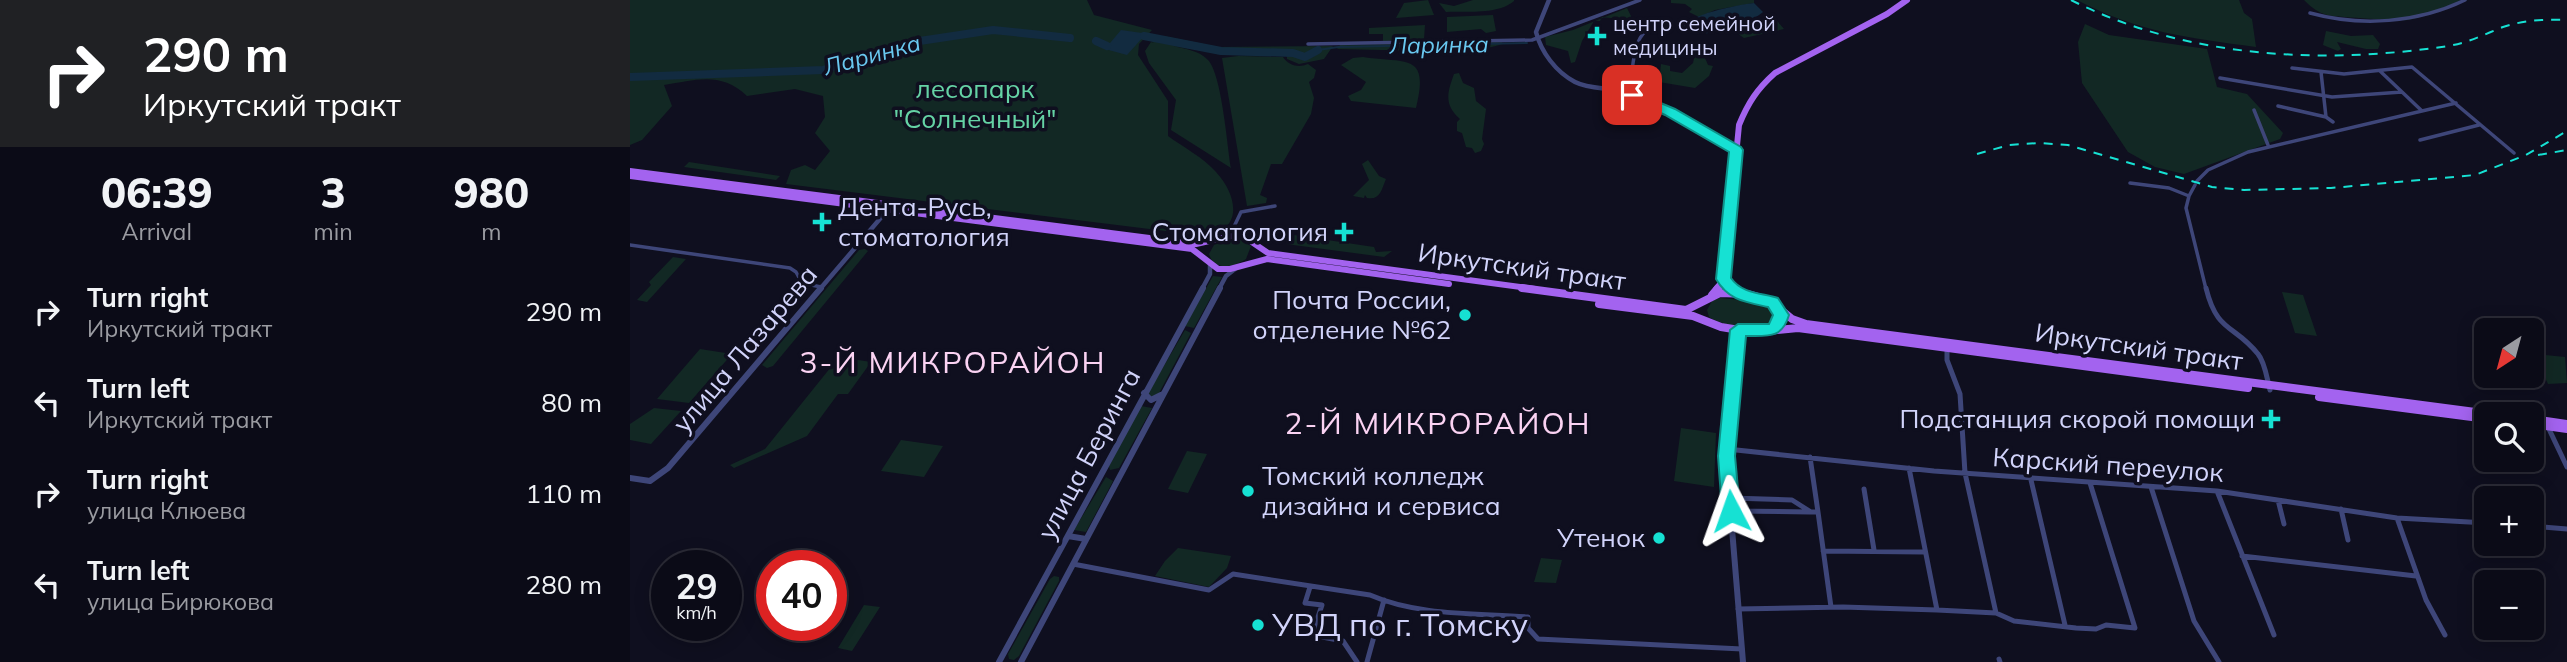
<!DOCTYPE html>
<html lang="en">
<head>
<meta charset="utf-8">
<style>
	:root { --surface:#0b0b17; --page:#191924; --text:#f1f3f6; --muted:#9a9ba1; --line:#2b2b36 }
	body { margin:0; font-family:Mulish,sans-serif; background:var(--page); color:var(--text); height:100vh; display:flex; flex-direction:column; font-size:26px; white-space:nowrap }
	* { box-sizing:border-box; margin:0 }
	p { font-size:23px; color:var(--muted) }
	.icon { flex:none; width:38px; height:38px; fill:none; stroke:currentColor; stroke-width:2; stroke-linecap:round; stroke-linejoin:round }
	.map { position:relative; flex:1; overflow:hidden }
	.drawer { display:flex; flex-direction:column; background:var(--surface); width:630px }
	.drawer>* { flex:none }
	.top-card { background:#202124; color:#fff; overflow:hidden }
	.needle { width:46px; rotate:216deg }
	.buttons { position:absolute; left:1844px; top:318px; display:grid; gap:14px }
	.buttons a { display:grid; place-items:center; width:70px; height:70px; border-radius:10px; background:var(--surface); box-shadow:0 4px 18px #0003,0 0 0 2px var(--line); font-size:35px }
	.speed { position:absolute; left:21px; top:550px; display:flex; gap:14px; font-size:35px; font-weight:700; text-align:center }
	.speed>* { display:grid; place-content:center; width:91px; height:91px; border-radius:50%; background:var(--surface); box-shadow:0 4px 18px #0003,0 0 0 2px var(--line); line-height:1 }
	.speed small { font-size:18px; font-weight:400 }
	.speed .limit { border:10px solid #d22; background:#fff; color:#111 }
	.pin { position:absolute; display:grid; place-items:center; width:60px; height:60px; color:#fff; margin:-30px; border-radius:14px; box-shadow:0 4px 10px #0006 }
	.me { position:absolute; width:77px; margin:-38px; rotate:356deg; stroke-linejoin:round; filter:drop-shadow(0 0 5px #0008) }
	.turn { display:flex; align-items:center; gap:24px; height:147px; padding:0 28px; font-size:32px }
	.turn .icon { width:91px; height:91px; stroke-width:2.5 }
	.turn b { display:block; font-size:49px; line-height:60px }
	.eta { display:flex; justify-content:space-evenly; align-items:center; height:119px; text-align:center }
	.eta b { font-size:42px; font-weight:800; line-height:49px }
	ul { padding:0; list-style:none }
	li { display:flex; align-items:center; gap:21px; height:91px; padding:0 28px }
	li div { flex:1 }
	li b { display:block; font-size:26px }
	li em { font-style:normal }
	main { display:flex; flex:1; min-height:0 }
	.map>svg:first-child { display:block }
	.green { fill:#122824 }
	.water { fill:#122b40 }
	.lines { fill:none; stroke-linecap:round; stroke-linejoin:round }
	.stream { stroke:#122b40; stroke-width:2 }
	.river { stroke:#122b40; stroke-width:8 }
	.minor-far1 { stroke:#3e4679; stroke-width:3.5 }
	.minor { stroke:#3e4679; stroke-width:5 }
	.tertiary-far1 { stroke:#3e4679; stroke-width:4.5 }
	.tertiary { stroke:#3e4679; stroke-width:6 }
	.primary-far1 { stroke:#a363ef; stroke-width:6 }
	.primary { stroke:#a363ef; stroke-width:8 }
	.rail { stroke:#16e1d3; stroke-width:2; stroke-dasharray:9 8; stroke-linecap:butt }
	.route { fill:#16e1d3; stroke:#0e9289; stroke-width:2 }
	.poi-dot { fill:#16e1d3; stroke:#0f0f1f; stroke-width:2.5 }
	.labels { text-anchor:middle; stroke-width:7; stroke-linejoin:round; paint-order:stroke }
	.far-poi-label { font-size:21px; fill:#d1d3fa; stroke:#0f0f1f; text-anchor:start }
	.far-water-label { font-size:23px; font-style:italic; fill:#69c8f0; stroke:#0f0f1f }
	.park-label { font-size:26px; fill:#65d3a5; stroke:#0f0f1f }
	.poi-label { font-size:26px; fill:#d1d3fa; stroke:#0f0f1f; text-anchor:end }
	.street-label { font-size:26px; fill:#d1d3fa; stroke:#0f0f1f }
	.quarter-label { font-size:30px; letter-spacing:2px; fill:#fbd3f3; stroke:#0f0f1f }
	.near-poi-label { font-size:32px; fill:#d1d3fa; stroke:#0f0f1f; text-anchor:start }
</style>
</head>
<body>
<main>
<section class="drawer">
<div class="top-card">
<div class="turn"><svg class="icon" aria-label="right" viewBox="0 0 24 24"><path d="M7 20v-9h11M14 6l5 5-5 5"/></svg><div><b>290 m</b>Иркутский тракт</div></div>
</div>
<div class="eta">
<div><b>06:39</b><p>Arrival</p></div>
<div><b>3</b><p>min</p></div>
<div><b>980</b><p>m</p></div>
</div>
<ul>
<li><svg class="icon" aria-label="right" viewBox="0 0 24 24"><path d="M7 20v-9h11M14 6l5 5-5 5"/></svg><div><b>Turn right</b><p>Иркутский тракт</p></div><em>290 m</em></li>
<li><svg class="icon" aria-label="left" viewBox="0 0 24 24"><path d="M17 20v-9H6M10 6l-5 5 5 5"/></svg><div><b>Turn left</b><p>Иркутский тракт</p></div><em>80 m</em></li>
<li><svg class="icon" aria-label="right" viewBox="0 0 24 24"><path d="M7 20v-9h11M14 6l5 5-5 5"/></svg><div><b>Turn right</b><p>улица Клюева</p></div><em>110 m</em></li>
<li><svg class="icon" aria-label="left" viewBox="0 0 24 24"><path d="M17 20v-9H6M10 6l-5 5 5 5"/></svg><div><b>Turn left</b><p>улица Бирюкова</p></div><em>280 m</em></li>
</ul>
</section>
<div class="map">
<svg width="1937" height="662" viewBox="0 0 1937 662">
	<rect width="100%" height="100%" fill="#0f0f1f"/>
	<path class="green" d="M0 0H457L464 15 522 30 509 44 508 55 538 101V136C553 147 574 158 586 172 610 198 613 236 568 235L156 184 161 170 175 165 185 170 200 151 185 133 195 117 193 96 165 89 117 96C91 71 66 80 34 85L42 106 12 140 0 145Z
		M798 0 804 15 766 18 774 3Z
		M843 0H884V1C868 15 836 11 816 12L809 3 824 6Z
		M1041 0H1124V3L1085 10 1069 17 1059 12 1062 9 1055 4 1041 3Z
		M1447 0H1609L1614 13 1622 19 1626 47C1558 38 1508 32 1447 0Z
		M1674 0H1831C1815 7 1798 16 1779 20 1772 21 1704 17 1697 15 1687 12 1681 7 1674 0Z
		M997 8 1002 18 997 20 972 17 970 21H964L952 41 945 62 941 63 938 51 916 45 915 37 943 30Z
		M863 15 866 31 856 33 851 29 817 32V17Z
		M1143 16 1154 29 1114 38 1104 31Z
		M1455 24 1479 35 1577 49 1587 87 1617 94 1653 133 1650 139 1554 174 1525 167 1498 152 1452 83 1448 42Z
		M795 25 794 39 753 41V34H739V28Z
		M1696 31 1721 36 1743 35 1750 44 1748 49H1736L1707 42 1711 49 1708 51 1693 45Z
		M534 36 589 47 703 46 694 59 669 64 657 59V56L596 55 543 46C554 49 569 50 578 60 592 75 597 145 601 168L541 130 546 100 519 63 515 51 521 42 524 43 521 41 524 37Z
		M872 42V44C854 51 819 51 799 53L796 51 707 49 710 45Z
		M1066 50 1072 51 1078 65 1083 66 1079 76 1065 88 1029 82 1031 64 1040 66V71L1052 73 1063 63Z
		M608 56 653 57C659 66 669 68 678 64L686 70 684 78 679 82 684 98 681 114 652 164H641L630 195 637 198 636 203 617 206 592 58Z
		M733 57C775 64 800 51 786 108L721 101 718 96 731 90 736 82 711 65 723 58Z
		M829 73 833 83 844 88 846 101 856 109 852 139 854 144 851 151 845 153 842 148 836 147 832 133 827 131V122L830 119C814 105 817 93 824 74Z
		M738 160 749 176 756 179C751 191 750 200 737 198L735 195 734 198 723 196 739 180 732 164Z
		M59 162 150 176 146 180 54 167Z
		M657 234 744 247 746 252 762 251 754 257 656 244Z
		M606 237 621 246 616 259C604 267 584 272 579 254L584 245Z
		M235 249 238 251 143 366 137 368 132 365 229 250Z
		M43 257 56 259 17 302 7 300 21 285 19 282Z
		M583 276 592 277 564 328 555 326Z
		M1652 292 1673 295 1687 336 1665 333Z
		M1090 298 1131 302 1146 311C1153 340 1092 326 1079 317L1077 310 1082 301Z
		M555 330 561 333 528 395 521 397 518 393Z
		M70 349 102 354 59 403 27 399Z
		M1904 354 1935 357 1937 383 1918 384Z
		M209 357 241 362 218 394H208L177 436 104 468 100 465 135 449Z
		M511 406 522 408 489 468 480 470 479 466Z
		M24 408 51 411 21 444 0 440V424Z
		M1051 428 1086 433 1084 487 1044 481Z
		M271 440 313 446 294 477 251 471Z
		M557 451 577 454 558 493 538 489Z
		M476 477 483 481 456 532 444 530Z
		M548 548 601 556 597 568 579 587 525 576 535 561Z
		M911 558 932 560 926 583 904 582Z
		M424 576 429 577V581L389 656 384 660 379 659 378 654 420 579Z
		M234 605 250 607 222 651 208 648Z"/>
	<path class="water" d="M1124 3 1133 12C1118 25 1070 42 1052 29 1057 14 1108 5 1124 3Z
		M491 30 512 33 514 36 497 55 475 49Z"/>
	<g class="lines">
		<path class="stream" d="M688 50 708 47 897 43"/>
		<path class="river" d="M514 36 591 51 663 53 675 57 688 50
			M466 41 477 46
			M0 77 193 70 283 42 363 30 440 38"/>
		<path class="minor-far1" d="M1680 13C1731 27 1788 23 1835 0
			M678 44 902 40 1010 0
			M1662 68 1714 74 1782 67 1884 153
			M1750 71 1792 111
			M1691 72 1696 117 1703 122
			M1590 78 1702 97 1772 92
			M998 93C1004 73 1001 43 1016 31
			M1648 106 1696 117
			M1624 110 1638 145
			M1790 140 1849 125
			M1567 181 1578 170 1618 152 1826 103
			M1500 183 1539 188 1559 196 1556 208 1576 289
			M1559 196 1565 185
			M600 235 611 212 645 206
			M0 245 160 268 166 272 172 283 191 287"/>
		<path class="minor" d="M1576 288C1587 333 1604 324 1628 354 1635 362 1637 379 1640 390
			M1317 347V360L1330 394 1335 473 1366 613
			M1918 427 1937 467
			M1097 449 1304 471 1587 491 1767 518 1857 523
			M1180 457 1188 512
			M1279 468 1307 610
			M1401 480 1435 625
			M1521 487 1564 621 1589 662
			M1234 489 1244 550
			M1587 491 1644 635
			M1100 498 1162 500 1181 512H1188L1201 607
			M1648 500 1654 524
			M1711 509 1718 540
			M1101 511 1180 512
			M1767 518 1796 600 1815 635
			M1902 526 1937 529
			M1193 551 1294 552
			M1612 556 1786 576
			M443 564 579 590 603 574 740 595C788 616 846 613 898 617V628L908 639 1112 649
			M680 587 675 603 692 605 682 635 713 641 727 662
			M1108 609 1213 607 1307 610 1366 613 1384 621 1446 628 1466 629 1476 625 1505 628 1460 483
			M1369 659 1370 662
			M737 662 754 600"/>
		<path class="tertiary-far1" d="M919 0 906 32C911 52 926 72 945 82 961 90 980 87 997 93 1036 107 1071 131 1107 150
			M190 289 260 207
			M572 289 580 274V265
			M589 289 596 276 605 269"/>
		<path class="tertiary" d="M1109 330 1096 456 1113 662
			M514 393 521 400 531 395
			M0 478 20 481 38 468 191 288
			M438 536 456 539
			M369 662 573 288
			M391 662 590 288"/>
		<path class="primary-far1" d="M0 171 566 244 610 234 638 253 905 289
			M0 176 562 249 588 269H600L637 259 819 284
			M1086 289 1094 279 1109 125C1118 103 1127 89 1145 73L1257 14 1277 0"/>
		<path class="primary" d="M892 288 1056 310 1090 293 1118 294 1139 300 1162 319 1176 324 1868 415
			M1082 295 1088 288
			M969 304 1063 316 1091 327 1109 330 1129 332 1168 328 1618 388
			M1689 397 1857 419
			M1902 419 1937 424
			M1902 424 1937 429"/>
		<path class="rail" d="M1441 0C1555 58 1692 65 1818 46 1838 43 1855 34 1873 27 1894 20 1916 19 1937 20
			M1347 154 1379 145 1409 143 1438 145 1582 187 1614 190 1701 188 1845 175 1896 155 1937 131
			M1908 155 1937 150"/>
	</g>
	<path class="route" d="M1002 91 1045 109 1111 147 1113 150 1101 278C1112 294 1132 293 1148 298L1159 315C1152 339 1138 336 1116 336L1105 456 1110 511 1108 516 1101 519 1095 516 1092 511 1088 456 1100 330 1108 324H1139L1143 315 1138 307C1115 302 1098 300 1086 279L1099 152 1035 115 998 98 996 95Z"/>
	<g class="poi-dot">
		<path d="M963.5 25.5h7v7h7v7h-7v7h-7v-7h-7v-7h7z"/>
		<path d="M188.5 211.5h7v7h7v7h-7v7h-7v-7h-7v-7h7z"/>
		<path d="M710.5 221.5h7v7h7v7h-7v7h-7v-7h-7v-7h7z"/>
		<circle cx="835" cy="315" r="7"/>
		<path d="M1637.5 408.5h7v7h7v7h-7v7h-7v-7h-7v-7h7z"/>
		<circle cx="618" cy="491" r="7"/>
		<circle cx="1029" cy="538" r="7"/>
		<circle cx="628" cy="625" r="7"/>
	</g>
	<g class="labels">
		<g class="far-poi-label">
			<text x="983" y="31">центр семейной<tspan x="983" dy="24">медицины</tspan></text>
		</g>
		<g class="far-water-label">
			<text transform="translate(809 45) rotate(-1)" y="8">Ларинка</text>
			<text transform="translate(242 55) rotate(-15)" y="8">Ларинка</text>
		</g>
		<g class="park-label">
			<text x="345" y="98">лесопарк<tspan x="345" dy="30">"Солнечный"</tspan></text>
		</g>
		<g class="poi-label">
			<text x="208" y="216" text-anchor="start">Дента-Русь,<tspan x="208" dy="30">стоматология</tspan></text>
			<text x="698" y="241">Стоматология</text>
			<text x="821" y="309">Почта России,<tspan x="821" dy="30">отделение №62</tspan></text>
			<text x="1625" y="428">Подстанция скорой помощи</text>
			<text x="632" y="485" text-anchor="start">Томский колледж<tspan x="632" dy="30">дизайна и сервиса</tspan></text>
			<text x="1015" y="547">Утенок</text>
		</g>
		<g class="street-label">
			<text transform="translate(892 267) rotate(8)" y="9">Иркутский тракт</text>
			<text transform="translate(1509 347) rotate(8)" y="9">Иркутский тракт</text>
			<text transform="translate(115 349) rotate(-50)" y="9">улица Лазарева</text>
			<text transform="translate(459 454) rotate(-62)" y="9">улица Беринга</text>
			<text transform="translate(1478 465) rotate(4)" y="9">Карский переулок</text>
		</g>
		<g class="quarter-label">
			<text x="323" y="373">3-Й МИКРОРАЙОН</text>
			<text x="808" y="434">2-Й МИКРОРАЙОН</text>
		</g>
		<g class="near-poi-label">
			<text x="642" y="636">УВД по г. Томску</text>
		</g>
	</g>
</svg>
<div class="buttons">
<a><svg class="needle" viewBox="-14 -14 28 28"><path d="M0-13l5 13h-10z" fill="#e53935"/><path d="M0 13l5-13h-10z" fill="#9a9ba1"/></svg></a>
<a><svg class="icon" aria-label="search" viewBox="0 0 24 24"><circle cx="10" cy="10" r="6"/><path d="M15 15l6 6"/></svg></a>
<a>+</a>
<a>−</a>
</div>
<div class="speed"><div>29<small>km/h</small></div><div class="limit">40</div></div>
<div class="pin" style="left:1002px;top:95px;background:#d93025"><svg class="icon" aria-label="arrive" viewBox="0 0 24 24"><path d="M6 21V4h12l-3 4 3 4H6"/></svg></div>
<svg class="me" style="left:1101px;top:511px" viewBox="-20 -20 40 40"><path d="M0-17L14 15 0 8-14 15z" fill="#16e1d3" stroke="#fff" stroke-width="4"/></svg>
</div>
</main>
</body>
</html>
